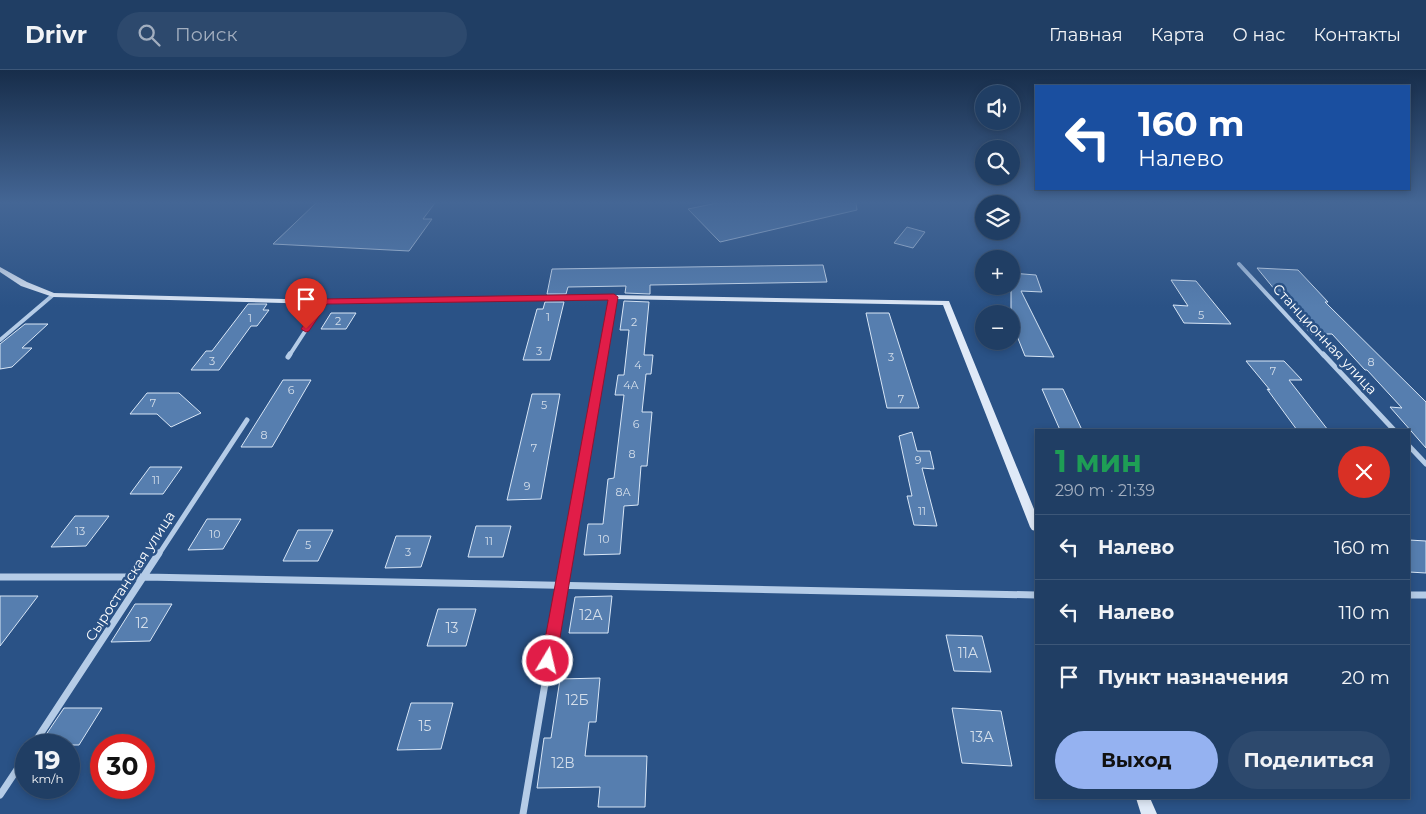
<!DOCTYPE html>
<html lang="ru">
<head>
<meta charset="utf-8">
<style>
	:root { --surface:#203e64; --page:#2d496d; --text:#f1f3f6; --muted:#a2aebf; --line:#3d5778; --accent:#95b2f1 }
	body { margin:0; font-family:Montserrat,sans-serif; background:var(--page); color:var(--text); height:100vh; display:flex; flex-direction:column; font-size:19px; white-space:nowrap }
	* { box-sizing:border-box; margin:0 }
	p { font-size:16px; color:var(--muted) }
	.icon { flex:none; width:28px; height:28px; fill:none; stroke:currentColor; stroke-width:2; stroke-linecap:round; stroke-linejoin:round }
	.map { position:relative; flex:1; overflow:hidden }
	.sheet { position:absolute; left:1035px; top:359px; width:375px; height:370px; display:flex; flex-direction:column; background:var(--surface); border-radius:0px; box-shadow:0 2px 8px #0003,0 0 0 1px var(--line) }
	.sheet>* { flex:none }
	.banner { position:absolute; left:1035px; top:15px; width:375px; height:105px; border-radius:0px; box-shadow:0 2px 8px #0003,0 0 0 1px var(--line); background:#1a4fa0; color:#fff; overflow:hidden }
	.tools { position:absolute; left:975px; top:15px; display:grid; gap:10px }
	.tools a { display:grid; place-items:center; width:45px; height:45px; border-radius:50%; background:var(--surface); box-shadow:0 2px 8px #0003,0 0 0 1px var(--line); font-size:25px }
	.speed { position:absolute; left:15px; top:664px; display:flex; gap:10px; font-size:25px; font-weight:700; text-align:center }
	.speed>* { display:grid; place-content:center; width:65px; height:65px; border-radius:50%; background:var(--surface); box-shadow:0 2px 8px #0003,0 0 0 1px var(--line); line-height:1 }
	.speed small { font-size:12px; font-weight:400 }
	.speed .limit { border:8px solid #d22; background:#fff; color:#111 }
	.pin { position:absolute; display:grid; place-items:center; width:42px; height:42px; color:#fff; margin:-51px -21px; border-radius:50% 50% 50% 0; rotate:-45deg; box-shadow:0 0 5px #0007 }
	.pin .icon { rotate:45deg }
	.me { position:absolute; width:55px; margin:-28px; rotate:9deg; stroke-linejoin:round; filter:drop-shadow(0 0 4px #0008) }
	.turn { display:flex; align-items:center; gap:18px; height:105px; padding:0 20px; font-size:22px }
	.turn .icon { width:65px; height:65px; stroke-width:2.5 }
	.turn b { display:block; font-size:35px; line-height:42px }
	.round { display:grid; place-items:center; flex:none; width:52px; height:52px; border-radius:26px; background:var(--page) }
	.head { display:flex; align-items:center; justify-content:space-between; height:85px; padding:0 20px }
	h1 { font-size:30px; font-weight:700; line-height:38px; color:#1e9e55 }
	.primary-button { display:flex; gap:10px; margin-top:auto; padding:10px 20px }
	.primary-button a { flex:1; height:58px; border-radius:30px; background:var(--accent); color:#111; font-size:20px; font-weight:700; line-height:58px; text-align:center }
	.primary-button a+a { background:var(--page); color:var(--text) }
	ul { padding:0; list-style:none }
	li { display:flex; align-items:center; gap:15px; height:65px; padding:0 20px; border-top:1px solid var(--line) }
	li div { flex:1 }
	li b { display:block; font-size:19px }
	li em { font-style:normal }
	header { display:flex; align-items:center; gap:30px; box-sizing:border-box; height:70px; padding:0 25px; background:var(--surface); border-bottom:1px solid var(--line) }
	header strong { font-size:24px }
	nav { display:flex; gap:28px; margin-inline-start:auto; font-size:18px }
	.search { width:350px; height:45px; background:var(--page); display:flex; align-items:center; gap:12px; box-sizing:border-box; padding:0 18px; border-radius:28px; color:var(--muted); font-size:19px }
	.map>svg:first-child { display:block }
	.building { fill:#567eaf; stroke:#d8e6f6 }
	.lines { fill:none; stroke-linecap:round; stroke-linejoin:round }
	.street-far2 { stroke:#b5cce7; stroke-width:4 }
	.street-far1 { stroke:#b5cce7; stroke-width:5 }
	.street { stroke:#b5cce7; stroke-width:7 }
	.secondary { fill:#dfe9f7; fill-rule:evenodd }
	.route { fill:#e11d48; stroke:#92132f }
	.labels { text-anchor:middle; stroke-width:5; stroke-linejoin:round; paint-order:stroke }
	.number-label { font-size:11px; fill:#d5dfeb }
	.street-label { font-size:14px; fill:#fff; stroke:#2a5286 }
	.near-number-label { font-size:14px; fill:#d5dfeb }
</style>
</head>
<body>
<header>
<strong>Drivr</strong>
<div class="search"><svg class="icon" aria-label="search" viewBox="0 0 24 24"><circle cx="10" cy="10" r="6"/><path d="M15 15l6 6"/></svg>Поиск</div>
<nav><a>Главная</a><a>Карта</a><a>О нас</a><a>Контакты</a></nav>
</header>
<div class="map">
<svg width="1426" height="744" viewBox="0 0 1426 744">
	<rect width="100%" height="100%" fill="#2a5286"/>
	<path class="building" d="M316 133H435L423 149H432L409 181 273 174Z
		M717 133H856L857 140 720 172 688 139Z
		M907 157 925 162 913 178 894 173Z
		M823 195 827 212 650 215V224L625 223 626 216 568 217 566 224H547L552 199Z
		M1257 198 1298 200 1328 232H1325L1426 332V378L1390 337 1402 338 1367 300H1365L1332 264H1311Z
		M1011 203 1036 205 1042 222 1021 221 1054 287 1025 286 1015 261H1011Z
		M1171 210 1196 211 1231 254 1184 253 1173 235 1188 236Z
		M624 231 649 232 644 285H653L651 304H646L642 342H652L647 396H641L638 435 624 436 620 484 584 485 588 454H603L608 409 614 408 624 325H615L618 305H624L629 260H620Z
		M545 232H564L550 290H523L537 239H543Z
		M248 234H267L263 240H269L257 256H251L219 300H191L206 281H212Z
		M331 243H356L346 259H321Z
		M866 243H889L919 338H887Z
		M25 254H48L22 278H32L12 297 0 299V274Z
		M1246 291H1284L1302 310H1289L1328 360H1297L1267 319 1270 320Z
		M283 310H311L272 377H241Z
		M1042 319H1063L1082 360H1060Z
		M147 323H179L201 343 171 357 157 344H130Z
		M532 324H560L541 429 507 430Z
		M912 362 917 381H930L934 399 922 398 937 456 914 455 907 426H912L899 366Z
		M150 397H182L163 424H130Z
		M75 446H109L86 476 51 477Z
		M207 449H241L223 479 188 480Z
		M476 456H511L503 487H468Z
		M298 460H333L318 491H283Z
		M396 466H431L421 497 385 498Z
		M1409 470 1426 471V503L1409 502Z
		M0 526H38L0 576Z
		M612 526 608 563H569L575 527Z
		M135 534H172L150 571 111 572Z
		M438 539H476L466 576H427Z
		M946 565 982 566 991 602 954 601Z
		M600 608 596 652H589L585 686H647L645 737H598L600 717 537 718 544 668H551L560 609Z
		M411 633H453L441 679 397 680Z
		M64 638H102L79 675H39Z
		M952 638 1001 641 1012 696 962 693Z"/>
	<g class="lines">
		<path class="street-far2" d="M1239 194 1324 286
			M0 270 53 225
			M289 286 324 232
			M603 286 614 227"/>
		<path class="street-far1" d="M1323 284 1394 360
			M288 287 290 284
			M1409 376 1426 394
			M159 484 247 350
			M567 484 603 284"/>
		<path class="street" d="M0 507H145L1036 525
			M1409 525H1426
			M33 675 159 483
			M0 725 26 686
			M523 744 567 483"/>
		<path class="secondary" d="M0 197 27 212 54 223 324 230 614 225 949 231 1036 444V461L1032 460 1030 457 943 235 614 229 324 234 53 227 21 216 0 202Z
			M1136 728H1150L1157 744H1141Z"/>
	</g>
	<linearGradient id="sky" x2="0" y2="1"><stop stop-color="#172d4a"/><stop offset="0.56" stop-color="#446695"/><stop offset="1" stop-color="#446695" stop-opacity="0"/></linearGradient>
	<rect width="1426" height="237" fill="url(#sky)"/>
	<path class="route" d="M614 224 618 227 556 591 553 596 548 598 543 596 541 591 608 230 327 234 309 261 306 262 301 259 321 230 324 229Z"/>
	<g class="labels">
		<g class="number-label">
			<text x="1201" y="249">5</text>
			<text x="548" y="251">1</text>
			<text x="250" y="252">1</text>
			<text x="338" y="255">2</text>
			<text x="634" y="256">2</text>
			<text x="539" y="285">3</text>
			<text x="891" y="291">3</text>
			<text x="212" y="295">3</text>
			<text x="1371" y="296">8</text>
			<text x="638" y="299">4</text>
			<text x="1273" y="305">7</text>
			<text x="631" y="319">4А</text>
			<text x="291" y="324">6</text>
			<text x="901" y="333">7</text>
			<text x="153" y="337">7</text>
			<text x="544" y="339">5</text>
			<text x="636" y="358">6</text>
			<text x="264" y="369">8</text>
			<text x="534" y="382">7</text>
			<text x="632" y="388">8</text>
			<text x="918" y="394">9</text>
			<text x="156" y="414">11</text>
			<text x="527" y="420">9</text>
			<text x="623" y="426">8А</text>
			<text x="922" y="445">11</text>
			<text x="80" y="465">13</text>
			<text x="215" y="468">10</text>
			<text x="604" y="473">10</text>
			<text x="489" y="475">11</text>
			<text x="308" y="479">5</text>
			<text x="408" y="486">3</text>
		</g>
		<g class="street-label">
			<text transform="translate(1325 269) rotate(47)" y="5">Станционная улица</text>
			<text transform="translate(130 506) rotate(-57)" y="5">Сыростанская улица</text>
		</g>
		<g class="near-number-label">
			<text x="591" y="550">12А</text>
			<text x="142" y="558">12</text>
			<text x="452" y="563">13</text>
			<text x="968" y="588">11А</text>
			<text x="577" y="635">12Б</text>
			<text x="425" y="661">15</text>
			<text x="982" y="672">13А</text>
			<text x="563" y="698">12В</text>
		</g>
	</g>
</svg>
<div class="tools">
<a><svg class="icon" aria-label="sound" viewBox="0 0 24 24"><path d="M4 9h4l5-4v14l-5-4H4zM17 9q2 3 0 6"/></svg></a>
<a><svg class="icon" aria-label="search" viewBox="0 0 24 24"><circle cx="10" cy="10" r="6"/><path d="M15 15l6 6"/></svg></a>
<a><svg class="icon" aria-label="layers" viewBox="0 0 24 24"><path d="M12 4l9 5-9 5-9-5zM3 14l9 5 9-5"/></svg></a>
<a>+</a>
<a>−</a>
</div>
<div class="speed"><div>19<small>km/h</small></div><div class="limit">30</div></div>
<div class="pin" style="left:306px;top:259px;background:#d93025"><svg class="icon" aria-label="arrive" viewBox="0 0 24 24"><path d="M6 21V4h12l-3 4 3 4H6"/></svg></div>
<svg class="me" style="left:548px;top:591px" viewBox="-20 -20 40 40"><circle r="17" fill="#e11d48" stroke="#fff" stroke-width="3"/><path d="M0-11L8 9 0 5-8 9z" fill="#fff"/></svg>
<div class="banner">
<div class="turn"><svg class="icon" aria-label="left" viewBox="0 0 24 24"><path d="M17 20v-9H6M10 6l-5 5 5 5"/></svg><div><b>160 m</b>Налево</div></div>
</div>
<section class="sheet">
<div class="head"><div><h1>1 мин</h1><p>290 m · 21:39</p></div><a class="round" style="background:#d93025;color:#fff"><svg class="icon" aria-label="close" viewBox="0 0 24 24"><path d="M6 6l12 12M18 6L6 18"/></svg></a></div>
<ul>
<li><svg class="icon" aria-label="left" viewBox="0 0 24 24"><path d="M17 20v-9H6M10 6l-5 5 5 5"/></svg><div><b>Налево</b></div><em>160 m</em></li>
<li><svg class="icon" aria-label="left" viewBox="0 0 24 24"><path d="M17 20v-9H6M10 6l-5 5 5 5"/></svg><div><b>Налево</b></div><em>110 m</em></li>
<li><svg class="icon" aria-label="arrive" viewBox="0 0 24 24"><path d="M6 21V4h12l-3 4 3 4H6"/></svg><div><b>Пункт назначения</b></div><em>20 m</em></li>
</ul>
<div class="primary-button"><a>Выход</a><a>Поделиться</a></div>
</section>
</div>
</body>
</html>
